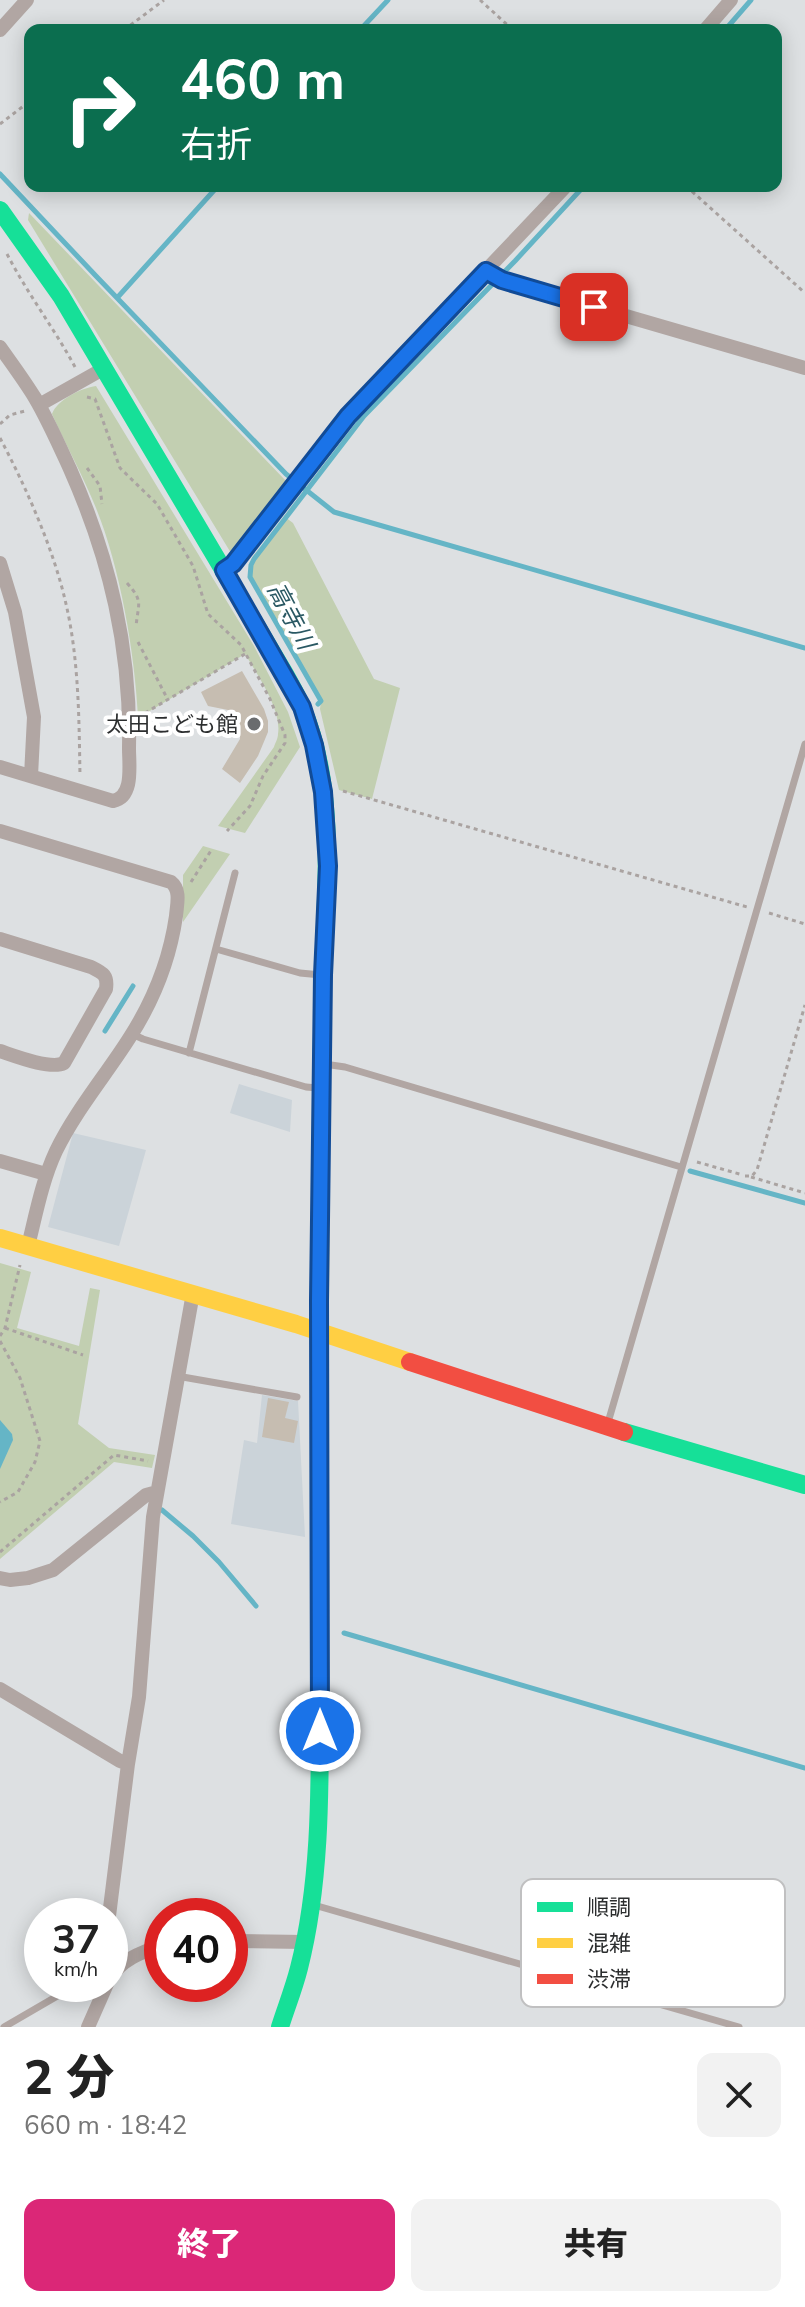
<!DOCTYPE html>
<html lang="ja">
<head>
<meta charset="utf-8">
<style>
	:root { --surface:#fff; --page:#f2f2f2; --text:#222; --muted:#767676; --accent:#db2777 }
	body { margin:0; font-family:"Nunito Sans","Noto Sans JP",sans-serif; background:var(--page); color:var(--text); height:100vh; display:flex; flex-direction:column; font-size:30px; white-space:nowrap }
	* { box-sizing:border-box; margin:0 }
	p { font-size:26px; color:var(--muted) }
	.icon { flex:none; width:44px; height:44px; fill:none; stroke:currentColor; stroke-width:2; stroke-linecap:round; stroke-linejoin:round }
	.map { position:relative; height:2027px; overflow:hidden }
	.sheet { display:flex; flex-direction:column; background:var(--surface); flex:1 }
	.sheet>* { flex:none }
	.banner { position:absolute; left:24px; top:24px; width:758px; height:168px; border-radius:16px; box-shadow:0 4px 20px #0003; background:#0b6e4f; color:#fff; overflow:hidden }
	.speed { position:absolute; left:24px; top:1898px; display:flex; gap:16px; font-size:40px; font-weight:700; text-align:center }
	.speed>* { display:grid; place-content:center; width:104px; height:104px; border-radius:50%; background:var(--surface); box-shadow:0 4px 20px #0003; line-height:1 }
	.speed small { font-size:20px; font-weight:400 }
	.speed .limit { border:12px solid #d22; background:#fff; color:#111 }
	.pin { position:absolute; display:grid; place-items:center; width:68px; height:68px; color:#fff; margin:-34px; border-radius:16px; box-shadow:0 4px 12px #0006 }
	.me { position:absolute; width:88px; margin:-44px; rotate:0deg; stroke-linejoin:round; filter:drop-shadow(0 0 6px #0008) }
	.turn { display:flex; align-items:center; gap:28px; height:168px; padding:0 24px; font-size:36px }
	.turn .icon { width:104px; height:104px; stroke-width:2.5 }
	.turn b { display:block; font-size:56px; line-height:68px }
	.round { display:grid; place-items:center; flex:none; width:84px; height:84px; border-radius:16px; background:var(--page) }
	.head { display:flex; align-items:center; justify-content:space-between; height:136px; padding:0 24px }
	h1 { font-size:48px; font-weight:800; line-height:60px }
	.cta { display:flex; gap:16px; margin-top:auto; padding:16px 24px }
	.cta a { flex:1; height:92px; border-radius:16px; background:var(--accent); color:#fff; font-size:32px; font-weight:800; line-height:92px; text-align:center }
	.cta a+a { background:var(--page); color:var(--text) }
	.map>svg:first-child { display:block }
	.built { fill:#cbd3d9 }
	.green { fill:#c2cfb1 }
	.water { fill:#65b5c6 }
	.lines { fill:none; stroke-linecap:round; stroke-linejoin:round }
	.stream { stroke:#65b5c6; stroke-width:5 }
	.building { fill:#c6bdb1 }
	.path { stroke:#aaa3a1; stroke-width:3; stroke-dasharray:4 4; stroke-linecap:butt }
	.lane { stroke:#b1a6a3; stroke-width:7 }
	.street { stroke:#b1a6a3; stroke-width:14 }
	.fast { stroke:#16e098; stroke-width:18 }
	.slow { stroke:#ffcf43; stroke-width:18 }
	.jam { stroke:#f24e42; stroke-width:18 }
	.route-casing { stroke:#114b97; stroke-width:20 }
	.route { stroke:#1a73e8; stroke-width:14 }
	.poi-dot { fill:#6a6c6e; stroke:#fff; stroke-width:3 }
	.labels { text-anchor:middle; stroke-width:8; stroke-linejoin:round; paint-order:stroke }
	.poi-label { font-size:22px; fill:#2c2e2f; stroke:#fff; text-anchor:end }
	.water-label { font-size:24px; font-style:italic; fill:#2a5863; stroke:#fff }
	.key { fill:#fff; stroke:#c0c0c1; stroke-width:2 }
	.key-label { font-size:22px; fill:#2c2e2f }
</style>
</head>
<body>
<div class="map">
<svg width="805" height="2027" viewBox="0 0 805 2027">
	<rect width="100%" height="100%" fill="#dde0e2"/>
	<path class="built" d="M239 1084 292 1100 290 1132 230 1113Z
		M73 1133 146 1150 119 1246 48 1227Z
		M262 1395 298 1401 305 1537 231 1524 244 1440 257 1443Z"/>
	<path class="green" d="M29 213 286 481 231 553 28 220Z
		M96 386 254 646 288 712 300 747 245 833 218 826 274 747C275 743 278 739 278 734 282 710 257 674 245 654L138 718C135 654 120 567 96 508 83 476 66 445 52 414 57 400 81 388 96 386Z
		M285 517 293 523 374 679 400 688 372 799 339 790 320 709 321 701 250 577 251 565 254 559Z
		M203 846 230 854 183 922V875Z
		M0 1263 31 1272 17 1328 79 1346 90 1288 100 1290 78 1424 109 1448 155 1455 152 1468 114 1462 0 1559Z"/>
	<path class="water" d="M0 1420 12 1434 13 1440 0 1469Z"/>
	<g class="lines">
		<path class="stream" d="M360 30 388 0
			M725 30 751 0
			M0 174 96 276 286 474 334 512 805 648
			M117 298 218 186
			M318 704 321 701 250 577 251 565 254 559 364 416 515 261 584 186
			M105 1031 133 986
			M690 1171 805 1203
			M162 1510 193 1536 219 1562 256 1606
			M344 1633 805 1768"/>
	</g>
	<path class="building" d="M242 671 264 709 268 721V732L258 756 240 783 222 769 240 739V728L237 719 228 710 208 706 201 692Z
		M268 1398 289 1402 285 1418 298 1421 294 1443 262 1437Z"/>
	<g class="lines">
		<path class="path" d="M480 0 513 30
			M124 30 164 0
			M0 124 30 101
			M686 186 805 293
			M7 254C27 293 54 328 75 367
			M87 397 95 399 120 468 157 504 193 566 208 614 241 645 270 699 285 735V743L263 776 250 806 227 831
			M0 424 10 415 25 411
			M0 438C26 487 54 550 66 604 79 660 79 720 80 776
			M87 468 100 486 102 504
			M127 583C144 602 138 603 136 627
			M138 642 168 700
			M145 713 245 654
			M343 791 747 907
			M191 882 212 849
			M769 913 805 924
			M697 1162 743 1175
			M745 1176H752L757 1170 805 1005
			M751 1177 805 1193
			M5 1328 83 1355
			M0 1336 5 1328 20 1265
			M0 1341 20 1378 40 1441 35 1462 18 1492 0 1502
			M0 1552 114 1455 148 1461"/>
		<path class="lane" d="M216 949 300 973 321 975
			M132 1034 143 1039 306 1087 318 1088
			M189 1053 235 873
			M324 1064 345 1067 681 1167
			M177 1376 297 1397
			M607 1426 805 744
			M314 1905 739 2027
			M4 2027 78 1984"/>
		<path class="street" d="M0 30 27 0
			M705 30 731 0
			M486 271 502 280 805 368
			M0 347C12 364 24 380 35 398 48 420 59 445 70 469 110 559 131 649 129 748 129 766 134 797 113 801L0 767
			M39 405 103 369
			M0 563 15 612 34 717 31 776
			M224 570 233 564 348 416 566 186
			M0 831 171 882C181 890 177 904 176 916 170 958 153 1001 130 1037 106 1075 76 1110 56 1151 42 1181 36 1214 28 1246
			M0 939 91 967C103 973 108 975 106 989L64 1063C51 1070 15 1056 0 1051
			M0 1161 46 1174
			M0 1578 10 1580 28 1578 53 1570 146 1495 157 1492
			M0 1689 120 1761 128 1764
			M109 1916 128 1764 139 1697 153 1517 193 1293
			M230 1941 304 1942
			M110 1979C120 1960 142 1952 162 1945
			M88 2027 107 1984"/>
		<path class="fast" d="M0 210 61 296 285 674C291 685 297 695 302 707 337 790 326 885 323 972 322 1015 322 1057 321 1100
			M624 1432 805 1485
			M280 2027C286 2008 294 1988 299 1968 320 1886 320 1795 320 1711"/>
		<path class="slow" d="M0 1238 296 1324 410 1362
			M319 1505 321 1100"/>
		<path class="jam" d="M410 1362 624 1432
			M319 1505 320 1711"/>
	</g>
	<g class="lines">
		<g class="route-casing">
			<path id="route" d="M320 1731 319 1301 323 975 328 866 323 792 314 745 302 707 224 570 233 564 348 416 486 271 502 280 594 307"/>
		</g>
		<use href="#route" class="route"/>
	</g>
	<circle class="poi-dot" cx="254" cy="724" r="8"/>
	<g class="labels">
		<g class="poi-label">
			<text x="238" y="732">太田こども館</text>
		</g>
		<g class="water-label">
			<text transform="translate(291 616) rotate(62)" y="8">高寺川</text>
		</g>
	</g>
	<rect x="521" y="1879" width="264" height="128" rx="12" class="key"/>
	<rect x="537" y="1902" width="36" height="10" fill="#16e098"/>
	<rect x="537" y="1938" width="36" height="10" fill="#ffcf43"/>
	<rect x="537" y="1974" width="36" height="10" fill="#f24e42"/>
	<g class="key-label">
		<text x="587" y="1915">順調</text>
		<text x="587" y="1951">混雑</text>
		<text x="587" y="1987">渋滞</text>
	</g>
</svg>
<div class="speed"><div>37<small>km/h</small></div><div class="limit">40</div></div>
<div class="pin" style="left:594px;top:307px;background:#d93025"><svg class="icon" aria-label="arrive" viewBox="0 0 24 24"><path d="M6 21V4h12l-3 4 3 4H6"/></svg></div>
<svg class="me" style="left:320px;top:1731px" viewBox="-20 -20 40 40"><circle r="17" fill="#1a73e8" stroke="#fff" stroke-width="3"/><path d="M0-11L8 9 0 5-8 9z" fill="#fff"/></svg>
<div class="banner">
<div class="turn"><svg class="icon" aria-label="right" viewBox="0 0 24 24"><path d="M7 20v-9h11M14 6l5 5-5 5"/></svg><div><b>460 m</b>右折</div></div>
</div>
</div>
<section class="sheet">
<div class="head"><div><h1>2 分</h1><p>660 m · 18:42</p></div><a class="round"><svg class="icon" aria-label="close" viewBox="0 0 24 24"><path d="M6 6l12 12M18 6L6 18"/></svg></a></div>
<div class="cta"><a>終了</a><a>共有</a></div>
</section>
</body>
</html>
